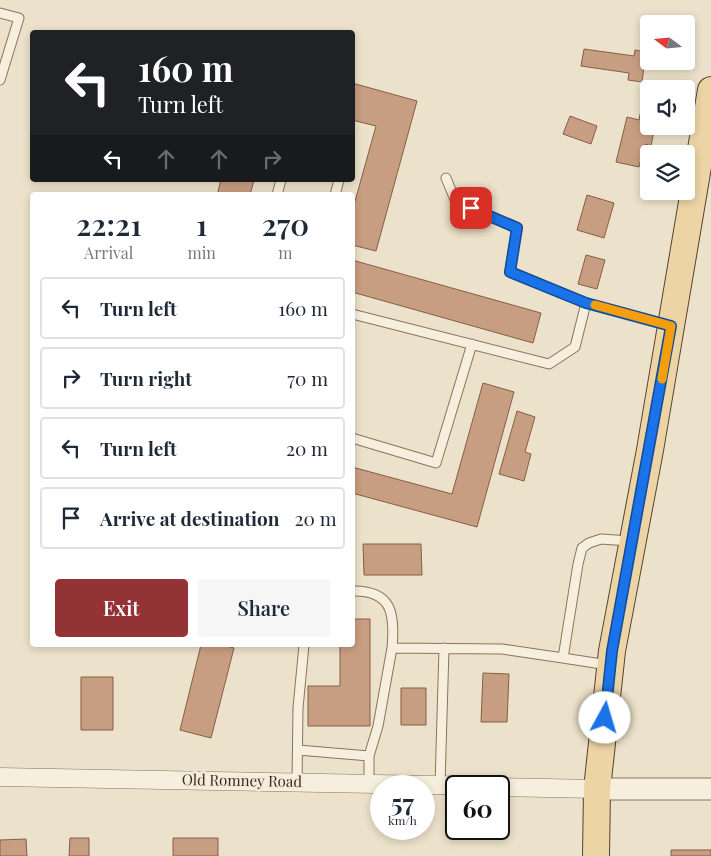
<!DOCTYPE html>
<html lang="en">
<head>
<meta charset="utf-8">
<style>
	:root { --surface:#fff; --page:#f6f6f7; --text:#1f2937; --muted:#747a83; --line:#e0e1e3; --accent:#933336 }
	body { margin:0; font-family:"Playfair Display",serif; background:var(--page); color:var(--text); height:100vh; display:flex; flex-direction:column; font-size:19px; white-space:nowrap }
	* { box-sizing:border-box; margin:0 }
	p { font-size:16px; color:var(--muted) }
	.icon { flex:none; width:28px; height:28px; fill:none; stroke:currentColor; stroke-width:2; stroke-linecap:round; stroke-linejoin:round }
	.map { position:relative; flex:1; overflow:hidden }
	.details { position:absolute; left:30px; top:192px; width:325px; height:455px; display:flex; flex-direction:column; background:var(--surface); border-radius:5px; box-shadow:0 2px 8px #0003 }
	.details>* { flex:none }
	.hud { position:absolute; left:30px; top:30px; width:325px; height:152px; border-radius:5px; box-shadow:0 2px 8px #0003; background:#202124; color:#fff; overflow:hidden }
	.needle { width:32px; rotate:286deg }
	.buttons { position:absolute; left:640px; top:15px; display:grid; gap:10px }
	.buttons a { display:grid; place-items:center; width:55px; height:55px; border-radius:5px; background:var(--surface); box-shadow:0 2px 8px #0003; font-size:25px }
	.speed { position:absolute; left:370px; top:775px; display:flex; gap:10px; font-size:25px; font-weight:700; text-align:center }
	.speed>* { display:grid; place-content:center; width:65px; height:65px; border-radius:50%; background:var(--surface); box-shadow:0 2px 8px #0003; line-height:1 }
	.speed small { font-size:12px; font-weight:400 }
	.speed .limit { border:2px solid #111; border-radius:8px; background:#fff; color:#111 }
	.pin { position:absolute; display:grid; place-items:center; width:42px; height:42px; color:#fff; margin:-21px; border-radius:10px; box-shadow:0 2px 8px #0006 }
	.me { position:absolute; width:55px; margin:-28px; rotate:6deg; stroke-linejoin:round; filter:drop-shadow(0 0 4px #0008) }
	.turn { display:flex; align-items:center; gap:18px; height:105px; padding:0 25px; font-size:22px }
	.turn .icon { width:65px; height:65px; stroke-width:2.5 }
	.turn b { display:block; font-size:35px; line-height:42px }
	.lanes { display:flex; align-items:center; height:48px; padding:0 25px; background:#0003; justify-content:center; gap:25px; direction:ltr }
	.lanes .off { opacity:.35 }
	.eta { display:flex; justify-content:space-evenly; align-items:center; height:85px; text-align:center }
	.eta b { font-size:30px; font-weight:600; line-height:35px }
	.cta { display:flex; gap:10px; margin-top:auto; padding:10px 25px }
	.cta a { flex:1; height:58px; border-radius:5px; background:var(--accent); color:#fff; font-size:20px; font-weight:600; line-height:58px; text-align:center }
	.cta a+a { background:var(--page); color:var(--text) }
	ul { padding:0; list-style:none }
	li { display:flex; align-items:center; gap:15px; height:62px; margin:0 10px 8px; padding:0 15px; border:2px solid var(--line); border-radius:5px }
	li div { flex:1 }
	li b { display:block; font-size:19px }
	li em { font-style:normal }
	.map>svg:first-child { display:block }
	.building { fill:#c89e82; stroke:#865e46 }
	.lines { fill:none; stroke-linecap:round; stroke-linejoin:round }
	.service-casing { stroke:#88745f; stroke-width:11 }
	.minor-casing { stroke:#88745f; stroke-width:19 }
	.tertiary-casing { stroke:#88745f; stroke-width:23 }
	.primary-casing { stroke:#564233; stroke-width:28 }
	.service { stroke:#f7efdd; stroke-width:9 }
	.minor { stroke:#f7efdd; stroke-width:18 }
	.tertiary { stroke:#f7efdd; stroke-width:21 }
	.primary { stroke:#ecd4a5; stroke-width:26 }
	.route-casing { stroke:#114b97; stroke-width:12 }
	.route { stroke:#1a73e8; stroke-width:9 }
	.slow { stroke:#f59e0b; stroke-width:9 }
	.labels { text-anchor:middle; stroke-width:5; stroke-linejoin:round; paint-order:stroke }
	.street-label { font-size:15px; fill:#392d22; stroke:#f4ecd9 }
</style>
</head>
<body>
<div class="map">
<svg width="711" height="856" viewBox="0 0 711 856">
	<rect width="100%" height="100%" fill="#ece1ca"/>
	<path class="building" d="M584 49 634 56 635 50 646 52 642 82 628 80 629 73 581 66Z
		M352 83 417 101 376 251 352 245V212L376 126 352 120Z
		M641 110 649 112V126H655L651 146 645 144 639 167 616 162 627 117 639 120Z
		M570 116 597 126 591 144 563 134Z
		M221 180H254L250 195H217Z
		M587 195 614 203 604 238 577 230Z
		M586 255 605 260 597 289 578 284Z
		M352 260 541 313 533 343 352 292Z
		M483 383 514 392 477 527 352 493V467L452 494Z
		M517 411 535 417 525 452 531 454 524 481 499 474Z
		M363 544H421L422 575H364Z
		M352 619H370V726H308V686H340V645H352Z
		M201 645H223L234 648 211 738 180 730Z
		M483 673 509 674 507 722H481Z
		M81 677H113V730H81Z
		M401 688H426V725H401Z
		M70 838H89V856H69Z
		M173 838H218V856H173Z
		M26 839 27 856H0V840Z
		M671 850H711V856H671Z"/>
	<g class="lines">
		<g class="service-casing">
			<path id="service" d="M0 13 19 18 0 80
				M446 178 456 202 517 227 510 271 586 303 668 325
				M277 195 281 180
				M335 195 339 180
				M352 314 549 364 575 347 586 303
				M352 438 436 463 472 344
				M352 591C393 590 395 615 392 648L502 649 563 658
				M608 665 563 658 578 564 582 548 589 543 601 539 629 541
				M298 750 369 756V784
				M369 756 378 726 392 648
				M297 783 298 708 304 645
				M440 785 444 648"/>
		</g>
		<g class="minor-casing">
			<path id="minor" d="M0 777 485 786
				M499 787 597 789"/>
		</g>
		<g class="tertiary-casing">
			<path id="tertiary" d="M597 789H711"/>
		</g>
		<g class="primary-casing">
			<path id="primary" d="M596 856 597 789 612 651 650 450 711 90"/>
		</g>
		<use href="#service" class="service"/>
		<use href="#minor" class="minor"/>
		<use href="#tertiary" class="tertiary"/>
		<use href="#primary" class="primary"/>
	</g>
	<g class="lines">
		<g class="route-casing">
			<path id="route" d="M471 208 517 228 510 272 586 303 671 326 612 651 605 718"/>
		</g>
		<use href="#route" class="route"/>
		<path class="slow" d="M595 305 671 326 662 379"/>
	</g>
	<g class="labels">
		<g class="street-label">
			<text transform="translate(242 781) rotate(1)" y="5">Old Romney Road</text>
		</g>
	</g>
</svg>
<div class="buttons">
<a><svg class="needle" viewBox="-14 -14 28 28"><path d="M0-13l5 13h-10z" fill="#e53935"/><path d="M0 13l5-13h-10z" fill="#747a83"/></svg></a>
<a><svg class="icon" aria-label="sound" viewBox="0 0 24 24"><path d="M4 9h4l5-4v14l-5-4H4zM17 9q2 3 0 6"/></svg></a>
<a><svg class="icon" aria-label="layers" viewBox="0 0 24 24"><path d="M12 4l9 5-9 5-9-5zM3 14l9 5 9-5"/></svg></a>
</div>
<div class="speed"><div>57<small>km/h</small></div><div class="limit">60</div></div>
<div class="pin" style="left:471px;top:208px;background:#d93025"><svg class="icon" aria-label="arrive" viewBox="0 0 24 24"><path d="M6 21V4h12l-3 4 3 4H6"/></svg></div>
<svg class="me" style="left:605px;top:718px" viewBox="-20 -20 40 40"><circle r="19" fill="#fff"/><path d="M0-13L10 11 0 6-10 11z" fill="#1a73e8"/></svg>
<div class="hud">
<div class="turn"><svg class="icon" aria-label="left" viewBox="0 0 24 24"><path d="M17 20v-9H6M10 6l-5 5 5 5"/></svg><div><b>160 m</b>Turn left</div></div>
<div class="lanes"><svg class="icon" aria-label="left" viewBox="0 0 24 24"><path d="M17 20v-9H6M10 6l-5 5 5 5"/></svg><svg class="icon off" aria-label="ahead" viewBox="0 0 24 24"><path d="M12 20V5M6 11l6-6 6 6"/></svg><svg class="icon off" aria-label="ahead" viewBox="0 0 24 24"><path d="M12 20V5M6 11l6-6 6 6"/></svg><svg class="icon off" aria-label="right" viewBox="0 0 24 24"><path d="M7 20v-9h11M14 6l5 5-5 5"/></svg></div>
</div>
<section class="details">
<div class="eta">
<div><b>22:21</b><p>Arrival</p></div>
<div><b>1</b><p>min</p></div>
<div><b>270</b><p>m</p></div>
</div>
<ul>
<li><svg class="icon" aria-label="left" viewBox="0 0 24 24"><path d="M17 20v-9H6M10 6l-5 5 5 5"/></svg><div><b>Turn left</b></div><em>160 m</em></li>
<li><svg class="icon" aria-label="right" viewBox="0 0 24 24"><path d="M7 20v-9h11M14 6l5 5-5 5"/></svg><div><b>Turn right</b></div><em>70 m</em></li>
<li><svg class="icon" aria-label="left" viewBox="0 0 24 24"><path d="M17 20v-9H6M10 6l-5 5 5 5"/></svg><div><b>Turn left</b></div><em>20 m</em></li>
<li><svg class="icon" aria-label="arrive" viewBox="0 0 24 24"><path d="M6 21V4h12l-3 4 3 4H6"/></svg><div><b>Arrive at destination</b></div><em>20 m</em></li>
</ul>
<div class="cta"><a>Exit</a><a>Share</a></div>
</section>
</div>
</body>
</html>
